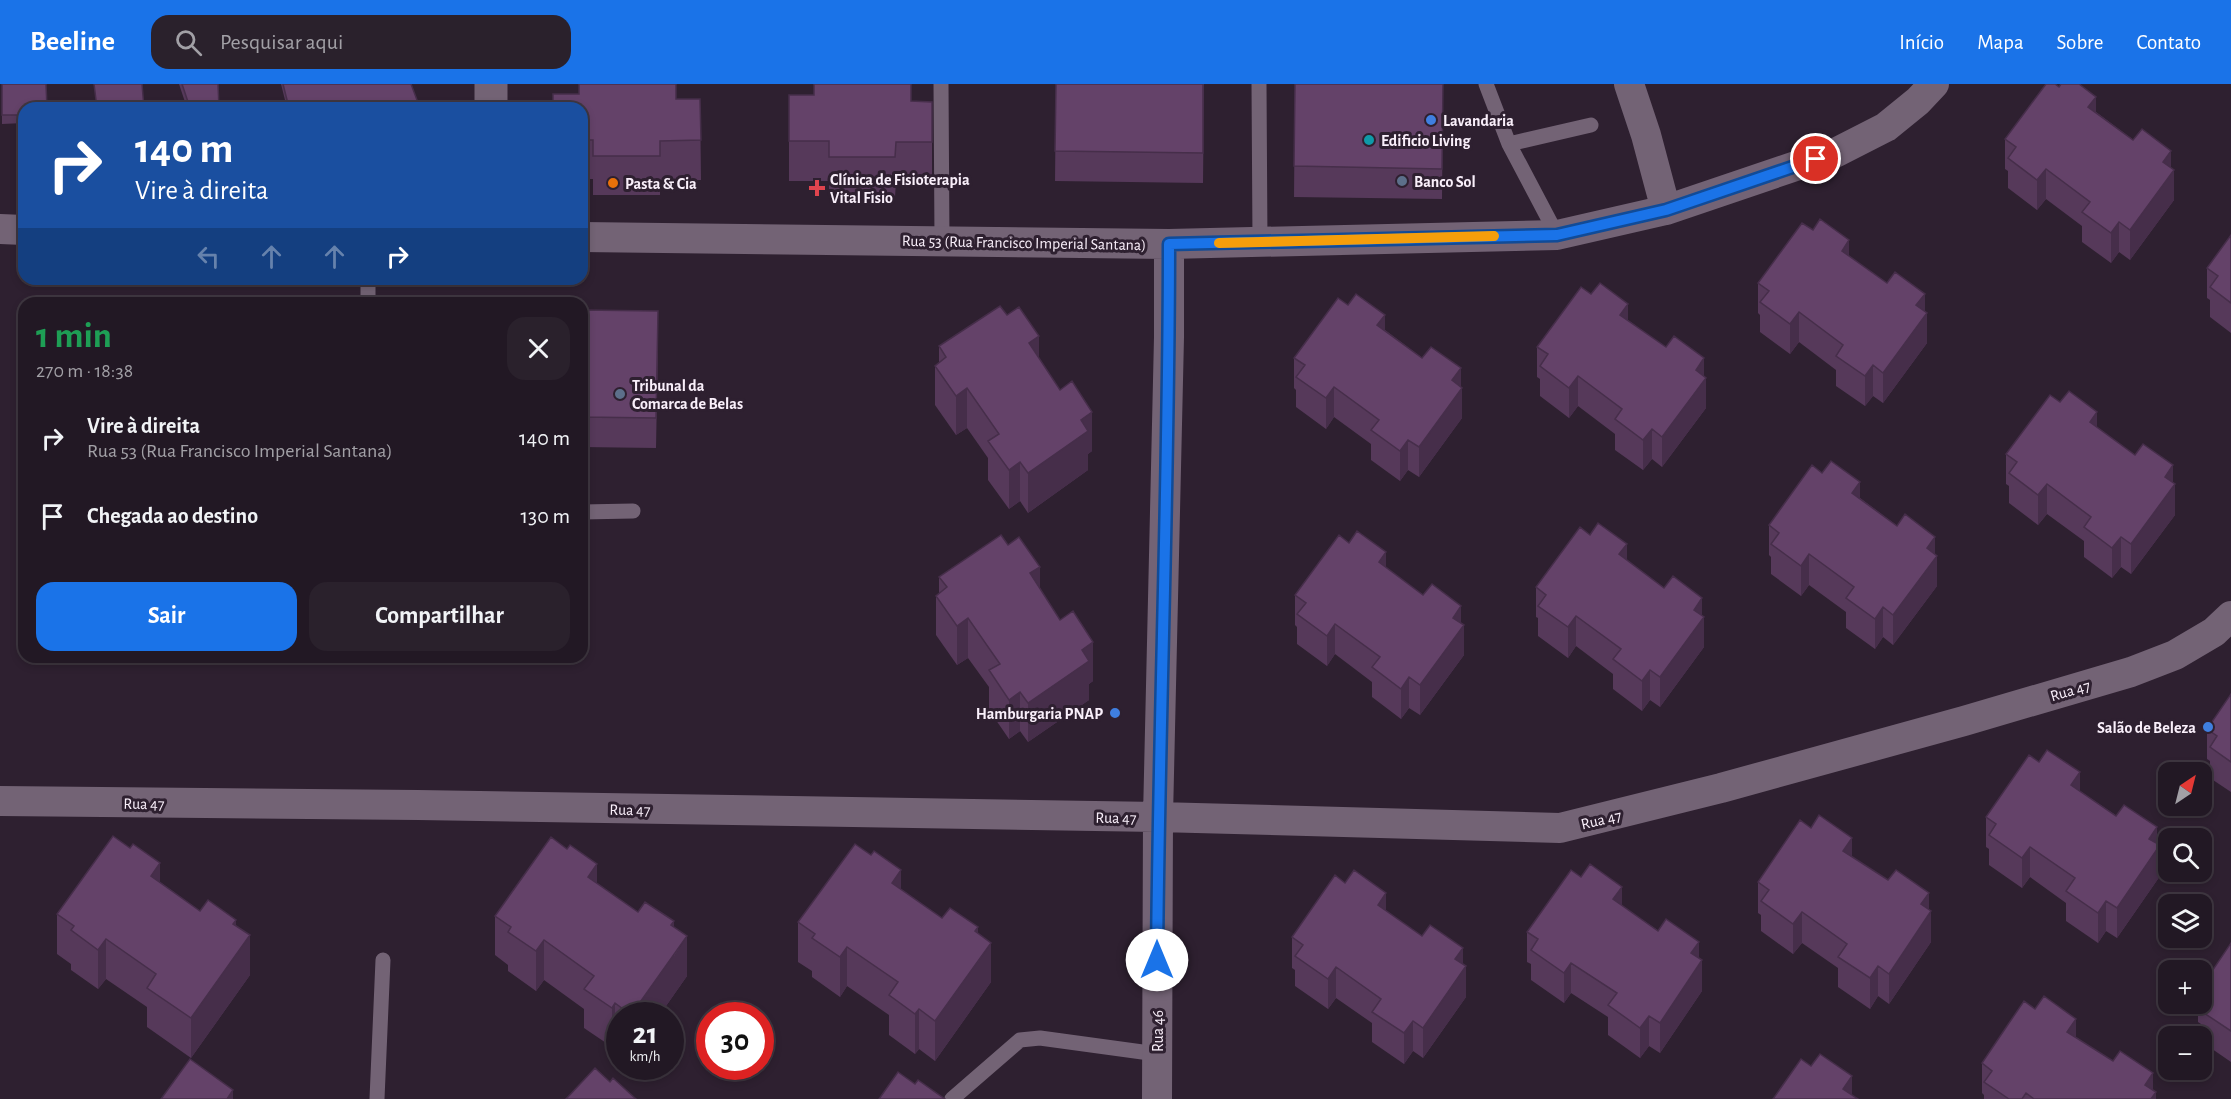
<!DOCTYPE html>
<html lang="pt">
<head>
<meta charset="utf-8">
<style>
	:root { --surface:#221824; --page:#2a212c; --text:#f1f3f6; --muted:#a2a0a6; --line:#3f3741; --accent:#1a73e8 }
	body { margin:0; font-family:"Alegreya Sans",sans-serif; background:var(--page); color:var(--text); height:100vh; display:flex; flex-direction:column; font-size:22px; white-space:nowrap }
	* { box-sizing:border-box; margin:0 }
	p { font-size:20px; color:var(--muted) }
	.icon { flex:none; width:33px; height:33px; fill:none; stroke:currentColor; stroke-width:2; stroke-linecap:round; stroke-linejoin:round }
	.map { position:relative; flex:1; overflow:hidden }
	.side { position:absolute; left:18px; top:213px; width:570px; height:366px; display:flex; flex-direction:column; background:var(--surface); border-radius:18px; box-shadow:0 3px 9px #0003,0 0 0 2px var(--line) }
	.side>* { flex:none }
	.top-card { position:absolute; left:18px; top:18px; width:570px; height:183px; border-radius:18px; box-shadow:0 3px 9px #0003,0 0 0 2px var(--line); background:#1a4fa0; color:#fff; overflow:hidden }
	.needle { width:39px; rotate:35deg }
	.tools { position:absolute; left:2158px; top:678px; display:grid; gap:12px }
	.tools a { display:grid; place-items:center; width:54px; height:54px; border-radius:12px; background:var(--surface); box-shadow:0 3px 9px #0003,0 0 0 2px var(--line); font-size:30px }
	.speed { position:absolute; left:606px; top:918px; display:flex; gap:12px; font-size:30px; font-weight:700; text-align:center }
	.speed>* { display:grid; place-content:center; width:78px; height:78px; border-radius:50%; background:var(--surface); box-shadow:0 3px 9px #0003,0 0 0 2px var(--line); line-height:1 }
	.speed small { font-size:15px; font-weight:400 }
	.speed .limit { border:9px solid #d22; background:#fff; color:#111 }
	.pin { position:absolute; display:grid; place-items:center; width:51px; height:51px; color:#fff; margin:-26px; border:3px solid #fff; border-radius:50%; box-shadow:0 2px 6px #0007 }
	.me { position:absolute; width:66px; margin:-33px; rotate:0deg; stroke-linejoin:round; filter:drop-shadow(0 0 4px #0008) }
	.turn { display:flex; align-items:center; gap:21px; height:126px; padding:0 18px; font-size:27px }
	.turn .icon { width:78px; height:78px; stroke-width:2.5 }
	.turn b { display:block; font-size:42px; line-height:51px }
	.lanes { display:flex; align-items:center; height:57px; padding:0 18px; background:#0003; justify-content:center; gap:30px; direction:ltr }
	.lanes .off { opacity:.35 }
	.round { display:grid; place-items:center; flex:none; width:63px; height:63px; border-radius:18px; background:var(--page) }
	.overview { display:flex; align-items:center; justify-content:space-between; height:102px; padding:0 18px }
	h1 { font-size:36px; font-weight:600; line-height:45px; color:#1e9e55 }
	.cta { display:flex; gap:12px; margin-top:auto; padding:12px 18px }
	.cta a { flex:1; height:69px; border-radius:18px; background:var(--accent); color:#fff; font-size:24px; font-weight:600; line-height:69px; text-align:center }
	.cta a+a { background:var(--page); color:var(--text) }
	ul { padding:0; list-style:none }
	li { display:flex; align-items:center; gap:18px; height:78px; padding:0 18px }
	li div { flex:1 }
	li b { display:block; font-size:22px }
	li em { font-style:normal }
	header { display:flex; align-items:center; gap:36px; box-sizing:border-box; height:84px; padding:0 30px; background:var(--accent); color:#fff }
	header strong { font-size:28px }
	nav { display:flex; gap:33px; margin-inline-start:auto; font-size:21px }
	.search { width:420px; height:54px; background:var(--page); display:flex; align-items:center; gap:15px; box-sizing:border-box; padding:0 21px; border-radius:18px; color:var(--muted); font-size:22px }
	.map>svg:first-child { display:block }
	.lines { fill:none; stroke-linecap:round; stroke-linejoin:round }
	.service { stroke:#736375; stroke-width:15 }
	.minor { stroke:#736375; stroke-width:30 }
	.tertiary { stroke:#736375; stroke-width:33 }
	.wall { fill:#56395a }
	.shaded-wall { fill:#462e4a }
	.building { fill:#644269; stroke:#462e4a; stroke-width:1.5 }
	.route-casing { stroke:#114b97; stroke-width:15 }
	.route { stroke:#1a73e8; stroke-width:10 }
	.slow { stroke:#f59e0b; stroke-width:10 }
	.shop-dot { fill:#3f7fe0; stroke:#2e2030; stroke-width:2 }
	.culture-dot { fill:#0f9aa8; stroke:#2e2030; stroke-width:2 }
	.service-dot { fill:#5c6f8a; stroke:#2e2030; stroke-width:2 }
	.food-dot { fill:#e8710a; stroke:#2e2030; stroke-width:2 }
	.health-dot { fill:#e0444e; stroke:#2e2030; stroke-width:2 }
	.labels { text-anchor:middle; stroke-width:6; stroke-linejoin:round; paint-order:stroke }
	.poi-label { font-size:16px; font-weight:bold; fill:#f9effa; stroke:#2e2030; text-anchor:start }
	.street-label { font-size:16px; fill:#f9effa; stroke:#2e2030 }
</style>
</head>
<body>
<header>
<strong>Beeline</strong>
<div class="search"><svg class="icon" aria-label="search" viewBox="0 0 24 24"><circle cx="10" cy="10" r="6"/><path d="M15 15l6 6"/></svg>Pesquisar aqui</div>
<nav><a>Início</a><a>Mapa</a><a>Sobre</a><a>Contato</a></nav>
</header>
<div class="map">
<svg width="2231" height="1015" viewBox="0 0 2231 1015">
	<rect width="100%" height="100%" fill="#2e2030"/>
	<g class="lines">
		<path class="service" d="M941 0 942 157
			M1259 0 1260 158
			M1486 0 1509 60 1557 151
			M1509 60 1591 41
			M368 219V195
			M582 428 633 427
			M377 1015 383 876
			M952 1015 1020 956 1040 954 1157 970"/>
		<path class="minor" d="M1629 0 1646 51 1666 126
			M0 145 24 146
			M582 153 1169 160 1557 151 1666 126 1837 68 1886 43 1918 17 1934 0
			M0 717 418 721 1158 733 1560 744 1721 704 1964 637 2131 588 2175 571 2214 548 2231 532
			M1157 1015 1158 733 1169 253V160"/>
		<path class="tertiary" d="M491 0V24"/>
	</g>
	<path class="wall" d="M2 0 24 24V39L2 40Z
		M179 0H218L219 24H187Z
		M281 0H411L420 24H287Z
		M1056 0H1204L1203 99 1055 97Z
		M1295 0H1443L1442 115 1294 113Z
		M579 10 676 15H700L701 96H660V111H593V95H582V24Z
		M789 11H814L911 17 932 18V97H896L895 113 829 112V97H789Z
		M2096 28 2171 84 2174 116 2130 176 2119 168 2111 179 2082 158V142L2046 115 2037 126 2008 104V87L2005 85V55Z
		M2231 151V249L2210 233V216L2207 214V184Z
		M1849 172 1925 228 1927 259 1883 319 1873 312 1865 322 1836 302V286L1799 258 1790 270 1760 248V231L1758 229V199Z
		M582 226 658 258 656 364 582 363Z
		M1628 236 1704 292 1706 324 1662 383 1652 375 1643 386 1615 366V350L1578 322 1569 334 1540 312V295L1537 293V263Z
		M1385 246 1461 303 1462 334 1419 393 1408 386 1400 397 1371 376V360L1334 333 1326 345 1296 323V306L1294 304V274Z
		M939 262 1039 275 1092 367 1088 370V386L1028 429 1020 417 1009 425 988 396V374L967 344 956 351 935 321V282L939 279Z
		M2097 343 2173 399 2175 431 2131 490 2121 483 2112 494 2084 473V457L2047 430 2038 441 2009 419V402L2006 400V370Z
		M1822 389 1860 414 1935 470 1937 502 1893 561 1883 553 1875 565 1846 544V528L1809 501 1801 512 1771 490V473L1769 471V441Z
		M1590 451 1627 476 1702 532 1704 563 1660 623 1650 616 1642 627 1613 605V590L1576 562 1568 574 1538 552V534L1536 533V503Z
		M1349 459 1386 484 1461 539 1464 571 1420 631 1409 624 1401 635 1372 613V598L1335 570 1327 582 1297 560V543L1295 541V511Z
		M939 493 1040 504 1093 597 1089 600V616L1028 658 1020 647 1009 655 989 626V603L968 574 957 581 936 551V512L939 509Z
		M2231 610V708L2210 694V677L2207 675V645Z
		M2080 707 2157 759 2160 792 2117 854 2106 847 2098 859 2066 837V819L2030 793 2022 804 1989 781V765L1986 763V733Z
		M1852 773 1929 825 1931 858 1889 920 1878 912 1870 925 1838 903V884L1802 859 1793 870 1761 847V831L1758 829V798Z
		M160 798 200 827 236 841 250 891 191 974 147 943V923L106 895 98 905 71 886V880L57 870V830Z
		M597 799 638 828 674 843 687 892 659 932H620V962L615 959 612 963 584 944V925L544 896 536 907 508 887V881L495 871V832Z
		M901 805 942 834 978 850 991 898 935 977 919 965 915 970 889 951V931L847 902 840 913 812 893V887L798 878V838Z
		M1622 822 1699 874 1702 907 1660 969 1649 962 1640 974 1608 951V933L1571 909 1564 919 1531 896V880L1527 878V848Z
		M1386 827 1463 880 1466 913 1423 974 1413 967 1404 980 1372 958V939L1336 914 1328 925 1295 902V886L1292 884V853Z
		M2231 859V978L2202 958V952H2201V940L2198 938V920H2202V902Z
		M2076 953 2153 1006 2156 1015H1984V1011L1982 1009V979Z"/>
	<path class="shaded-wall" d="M2096 13V43L2088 23Z
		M2171 67V89L2174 86V116L2130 176V146L2163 78Z
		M2046 85V115L2037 126V96Z
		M2119 138V168L2111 179V149Z
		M1849 156V186L1842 167Z
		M1925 210V232L1927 229V259L1883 319V289L1916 221Z
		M1628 220V250L1620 231Z
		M1799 228V258L1790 270V240Z
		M1385 231V261L1377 241Z
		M1039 252V292L1029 259Z
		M1704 274V297L1706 294V324L1662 383V353L1696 286Z
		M1873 281V312L1865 322V292Z
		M1461 284V306L1462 304V334L1419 393V363L1452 296Z
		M1578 292V322L1569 334V304Z
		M1334 303V333L1326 345V314Z
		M967 304V344L956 351V312Z
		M1092 328V367L1088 370V386L1028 429V389L1081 336Z
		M2097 328V358L2090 338Z
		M1652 345V375L1643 386V356Z
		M1408 356V386L1400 397V367Z
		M1020 378V417L1009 425V386Z
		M2173 381V404L2175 400V431L2131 490V460L2165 393Z
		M1860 398V428L1852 409Z
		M2047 400V430L2038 441V411Z
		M1935 453V474L1937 472V502L1893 561V531L1927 464Z
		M2121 453V483L2112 494V464Z
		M1627 460V490L1619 470Z
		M1386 468V498L1379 478Z
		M1809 470V501L1801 512V482Z
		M1040 483V522L1030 489Z
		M1702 514V536L1704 533V563L1660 623V593L1694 526Z
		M1461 522V545L1464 541V571L1420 631V601L1453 534Z
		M1883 523V553L1875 565V535Z
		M1576 532V562L1568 574V543Z
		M968 534V574L957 581V542Z
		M1335 540V570L1327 582V552Z
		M1093 558V597L1089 600V616L1028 658V619L1082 566Z
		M1650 586V616L1642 627V597Z
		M1409 593V624L1401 635V605Z
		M1020 608V647L1009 655V616Z
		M2080 688V718L2071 701Z
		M2157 743V766L2160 761V792L2117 854V824L2149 755Z
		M1852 754V784L1843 767Z
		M2030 763V793L2022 804V774Z
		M160 779V818L151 792Z
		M597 780V819L588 793Z
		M901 786V826L892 799Z
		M1622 803V833L1613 815Z
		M1386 809V839L1378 821Z
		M1929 809V832L1931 827V858L1889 920V890L1921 820Z
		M2106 817V847L2098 859V829Z
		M1802 828V859L1793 870V840Z
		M236 836V871L250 851V891L191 974V934L233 840Z
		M674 837V872L687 852V892L659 932H631L671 841Z
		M978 843V878L991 859V898L935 977V937L975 847Z
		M106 855V895L98 905V866Z
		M544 856V896L536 907V867Z
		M1699 858V881L1702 876V907L1660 969V939L1691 869Z
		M847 863V902L840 913V873Z
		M1463 864V886L1466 882V913L1423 974V944L1455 875Z
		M1571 879V909L1564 919V889Z
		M1878 882V912L1870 925V894Z
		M1336 883V914L1328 925V895Z
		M615 919V959L612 963V924Z
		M919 925V965L915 970V930Z
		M1649 932V962L1640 974V944Z
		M2076 935V965L2067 948Z
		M1413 937V967L1404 980V949Z
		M2153 989V1012L2156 1008V1015H2145V1001Z
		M1852 992V1015L1843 1005Z
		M233 1006V1015H227Z"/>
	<path class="building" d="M2 0H46L47 24H24V31H2Z
		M94 0H142L144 24H97Z
		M182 0H218L219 24H190Z
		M283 0H411L420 24H289Z
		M579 0H676V15H700L701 56 660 57V72H593V56H582V24H553V10H579Z
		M814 0H911V17L932 18V58H896L895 73H829V57H789V11H814Z
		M1056 0H1203V69L1055 67Z
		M1295 0H1443L1442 85 1294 82Z
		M2046 0H2055L2059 3 2061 0H2079L2096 13 2088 23 2133 56 2142 45 2171 67 2163 78 2174 86 2130 146 2119 138 2111 149 2082 128 2090 118 2046 85 2037 96 2008 74 2016 63 2005 55Z
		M1820 135 1849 156 1842 167 1887 199 1895 188 1925 210 1916 221 1927 229 1883 289 1873 281 1865 292 1836 272 1843 261 1799 228 1790 240 1760 218 1769 207 1758 199 1802 139 1813 146Z
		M2231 151V219L2210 203 2218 192 2207 184Z
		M1600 199 1628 220 1620 231 1666 263 1674 252 1704 274 1696 286 1706 294 1662 353 1652 345 1643 356 1615 335 1622 325 1578 292 1569 304 1540 282 1548 270 1537 263 1581 203 1591 210Z
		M1356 210 1385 231 1377 241 1422 274 1431 263 1461 284 1452 296 1462 304 1419 363 1408 356 1400 367 1371 346 1379 336 1334 303 1326 314 1296 293 1305 281 1294 274 1338 214 1348 221Z
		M1000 222 1007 231 1019 223 1039 252 1029 259 1060 306 1072 297 1092 328 1081 336 1088 347 1028 389 1020 378 1009 386 988 357 999 350 967 304 956 312 935 282 946 273 939 262Z
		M582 226 658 227 656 334 582 333Z
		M2069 307 2097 328 2090 338 2135 371 2143 360 2173 381 2165 393 2175 400 2131 460 2121 453 2112 464 2084 443 2091 433 2047 400 2038 411 2009 389 2017 378 2006 370 2050 311 2060 318Z
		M1831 377 1860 398 1852 409 1897 442 1905 430 1935 453 1927 464 1937 472 1893 531 1883 523 1875 535 1846 514 1854 503 1809 470 1801 482 1771 460 1779 449 1769 441 1812 381 1822 389Z
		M1598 439 1627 460 1619 470 1664 504 1673 492 1702 514 1694 526 1704 533 1660 593 1650 586 1642 597 1613 575 1621 565 1576 532 1568 543 1538 522 1546 511 1536 503 1580 443 1590 451Z
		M1357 447 1386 468 1379 478 1423 511 1432 500 1461 522 1453 534 1464 541 1420 601 1409 593 1401 605 1372 583 1380 573 1335 540 1327 552 1297 530 1306 519 1295 511 1339 451 1349 459Z
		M1001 451 1008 461 1019 453 1040 483 1030 489 1060 536 1073 527 1093 558 1082 566 1089 577 1028 619 1020 608 1009 616 989 586 1000 580 968 534 957 542 936 512 947 503 939 493Z
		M2231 610V678L2210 663 2217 652 2207 645Z
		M2047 666 2080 688 2071 701 2116 732 2124 721 2157 743 2149 755 2160 761 2117 824 2106 817 2098 829 2066 807 2075 794 2030 763 2022 774 1989 751 1996 740 1986 733 2029 671 2039 678Z
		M1819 731 1852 754 1843 767 1888 796 1896 786 1929 809 1921 820 1931 827 1889 890 1878 882 1870 894 1838 873 1847 860 1802 828 1793 840 1761 817 1769 806 1758 798 1800 736 1811 744Z
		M113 752 130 764 133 760 160 779 151 792 200 827 208 816 236 836 233 840 250 851 191 934 147 904 156 890 106 855 98 866 71 846 74 842 57 830Z
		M551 753 567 765 570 761 597 780 588 793 638 828 645 818 674 837 671 841 687 852 631 931 615 919 612 924 584 905 594 892 544 856 536 867 508 848 511 843 495 832Z
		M855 760 871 771 874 767 901 786 892 799 942 834 950 824 978 843 975 847 991 859 935 937 919 925 915 930 889 911 898 898 847 863 840 873 812 854 815 850 798 838Z
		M1590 780 1622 803 1613 815 1658 847 1666 835 1699 858 1691 869 1702 876 1660 939 1649 932 1640 944 1608 921 1617 909 1571 879 1564 889 1531 866 1538 855 1527 848 1571 786 1581 793Z
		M1354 786 1386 809 1378 821 1422 852 1430 841 1463 864 1455 875 1466 882 1423 944 1413 937 1404 949 1372 928 1381 915 1336 883 1328 895 1295 872 1303 861 1292 853 1335 791 1345 799Z
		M2231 859V947L2201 927 2209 916 2202 911V902Z
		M2044 912 2076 935 2067 948 2113 977 2120 967 2153 989 2145 1001 2156 1008 2151 1015H2034L2026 1009 2022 1015H2009L1984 998 1992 987 1982 979 2007 942 2024 917 2035 925Z
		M1820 970 1852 992 1843 1005 1858 1015H1773L1801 975 1811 982Z
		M190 975 233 1006 227 1015H161Z
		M595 984 610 998 613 994 636 1015H566Z
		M898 988 915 1000 918 996 945 1015H879Z"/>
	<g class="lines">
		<g class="route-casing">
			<path id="route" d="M1157 876C1159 637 1169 398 1169 160L1557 151 1666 126 1816 75"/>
		</g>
		<use href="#route" class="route"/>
		<path class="slow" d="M1219 159 1494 152"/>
	</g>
	<g class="shop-dot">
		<circle cx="1431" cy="36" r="6"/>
		<circle cx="1115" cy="629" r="6"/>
		<circle cx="2208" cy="643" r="6"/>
	</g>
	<circle class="culture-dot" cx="1369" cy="56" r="6"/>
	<g class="service-dot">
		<circle cx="1402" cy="97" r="6"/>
		<circle cx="620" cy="310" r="6"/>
	</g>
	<circle class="food-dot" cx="613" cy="99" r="6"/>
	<path class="health-dot" d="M814 95h6v6h6v6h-6v6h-6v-6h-6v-6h6z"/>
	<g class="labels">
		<g class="poi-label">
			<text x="1443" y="42">Lavandaria</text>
			<text x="1381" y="62">Edificio Living</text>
			<text x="830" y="101">Clínica de Fisioterapia<tspan x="830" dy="18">Vital Fisio</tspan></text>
			<text x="1414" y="103">Banco Sol</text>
			<text x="625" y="105">Pasta &amp; Cia</text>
			<text x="632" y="307">Tribunal da<tspan x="632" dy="18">Comarca de Belas</tspan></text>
			<text x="1103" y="635" text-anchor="end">Hamburgaria PNAP</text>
			<text x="2196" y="649" text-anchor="end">Salão de Beleza</text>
		</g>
		<g class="street-label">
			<text transform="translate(1024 158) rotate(1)" y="6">Rua 53 (Rua Francisco Imperial Santana)</text>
			<text transform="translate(2070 606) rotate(-16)" y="6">Rua 47</text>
			<text transform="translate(144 719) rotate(1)" y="6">Rua 47</text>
			<text transform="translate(630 725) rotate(1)" y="6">Rua 47</text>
			<text transform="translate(1116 733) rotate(1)" y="6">Rua 47</text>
			<text transform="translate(1601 735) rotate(-13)" y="6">Rua 47</text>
			<text transform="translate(1157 947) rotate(-90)" y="6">Rua 46</text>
		</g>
	</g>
</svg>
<div class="tools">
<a><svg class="needle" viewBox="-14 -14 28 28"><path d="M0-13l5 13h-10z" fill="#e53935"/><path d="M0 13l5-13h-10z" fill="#a2a0a6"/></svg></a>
<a><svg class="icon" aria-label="search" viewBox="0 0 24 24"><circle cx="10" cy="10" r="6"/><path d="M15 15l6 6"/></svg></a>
<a><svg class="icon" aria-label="layers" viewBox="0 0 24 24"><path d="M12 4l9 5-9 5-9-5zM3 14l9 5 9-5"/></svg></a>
<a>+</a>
<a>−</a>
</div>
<div class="speed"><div>21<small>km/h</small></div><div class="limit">30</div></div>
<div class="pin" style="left:1816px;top:75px;background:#d93025"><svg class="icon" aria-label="arrive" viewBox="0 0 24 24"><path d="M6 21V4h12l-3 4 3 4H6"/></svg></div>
<svg class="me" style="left:1157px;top:876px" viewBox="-20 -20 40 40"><circle r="19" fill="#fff"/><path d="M0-13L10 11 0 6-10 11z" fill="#1a73e8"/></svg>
<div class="top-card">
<div class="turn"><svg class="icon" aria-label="right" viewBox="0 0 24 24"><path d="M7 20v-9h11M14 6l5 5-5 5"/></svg><div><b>140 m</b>Vire à direita</div></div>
<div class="lanes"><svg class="icon off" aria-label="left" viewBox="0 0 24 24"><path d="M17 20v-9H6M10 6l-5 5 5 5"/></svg><svg class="icon off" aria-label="ahead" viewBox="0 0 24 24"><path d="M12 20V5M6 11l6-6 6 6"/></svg><svg class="icon off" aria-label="ahead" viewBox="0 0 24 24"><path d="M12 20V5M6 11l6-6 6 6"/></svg><svg class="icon" aria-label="right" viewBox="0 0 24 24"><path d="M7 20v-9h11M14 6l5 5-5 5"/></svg></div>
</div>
<section class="side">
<div class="overview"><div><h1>1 min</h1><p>270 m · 18:38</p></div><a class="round"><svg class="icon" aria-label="close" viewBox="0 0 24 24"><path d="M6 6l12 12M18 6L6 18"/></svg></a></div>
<ul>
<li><svg class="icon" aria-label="right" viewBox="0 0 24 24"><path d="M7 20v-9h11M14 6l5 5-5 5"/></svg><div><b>Vire à direita</b><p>Rua 53 (Rua Francisco Imperial Santana)</p></div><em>140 m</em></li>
<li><svg class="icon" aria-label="arrive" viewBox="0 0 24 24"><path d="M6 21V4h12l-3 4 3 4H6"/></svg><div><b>Chegada ao destino</b></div><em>130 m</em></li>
</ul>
<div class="cta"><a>Sair</a><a>Compartilhar</a></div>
</section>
</div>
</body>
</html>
